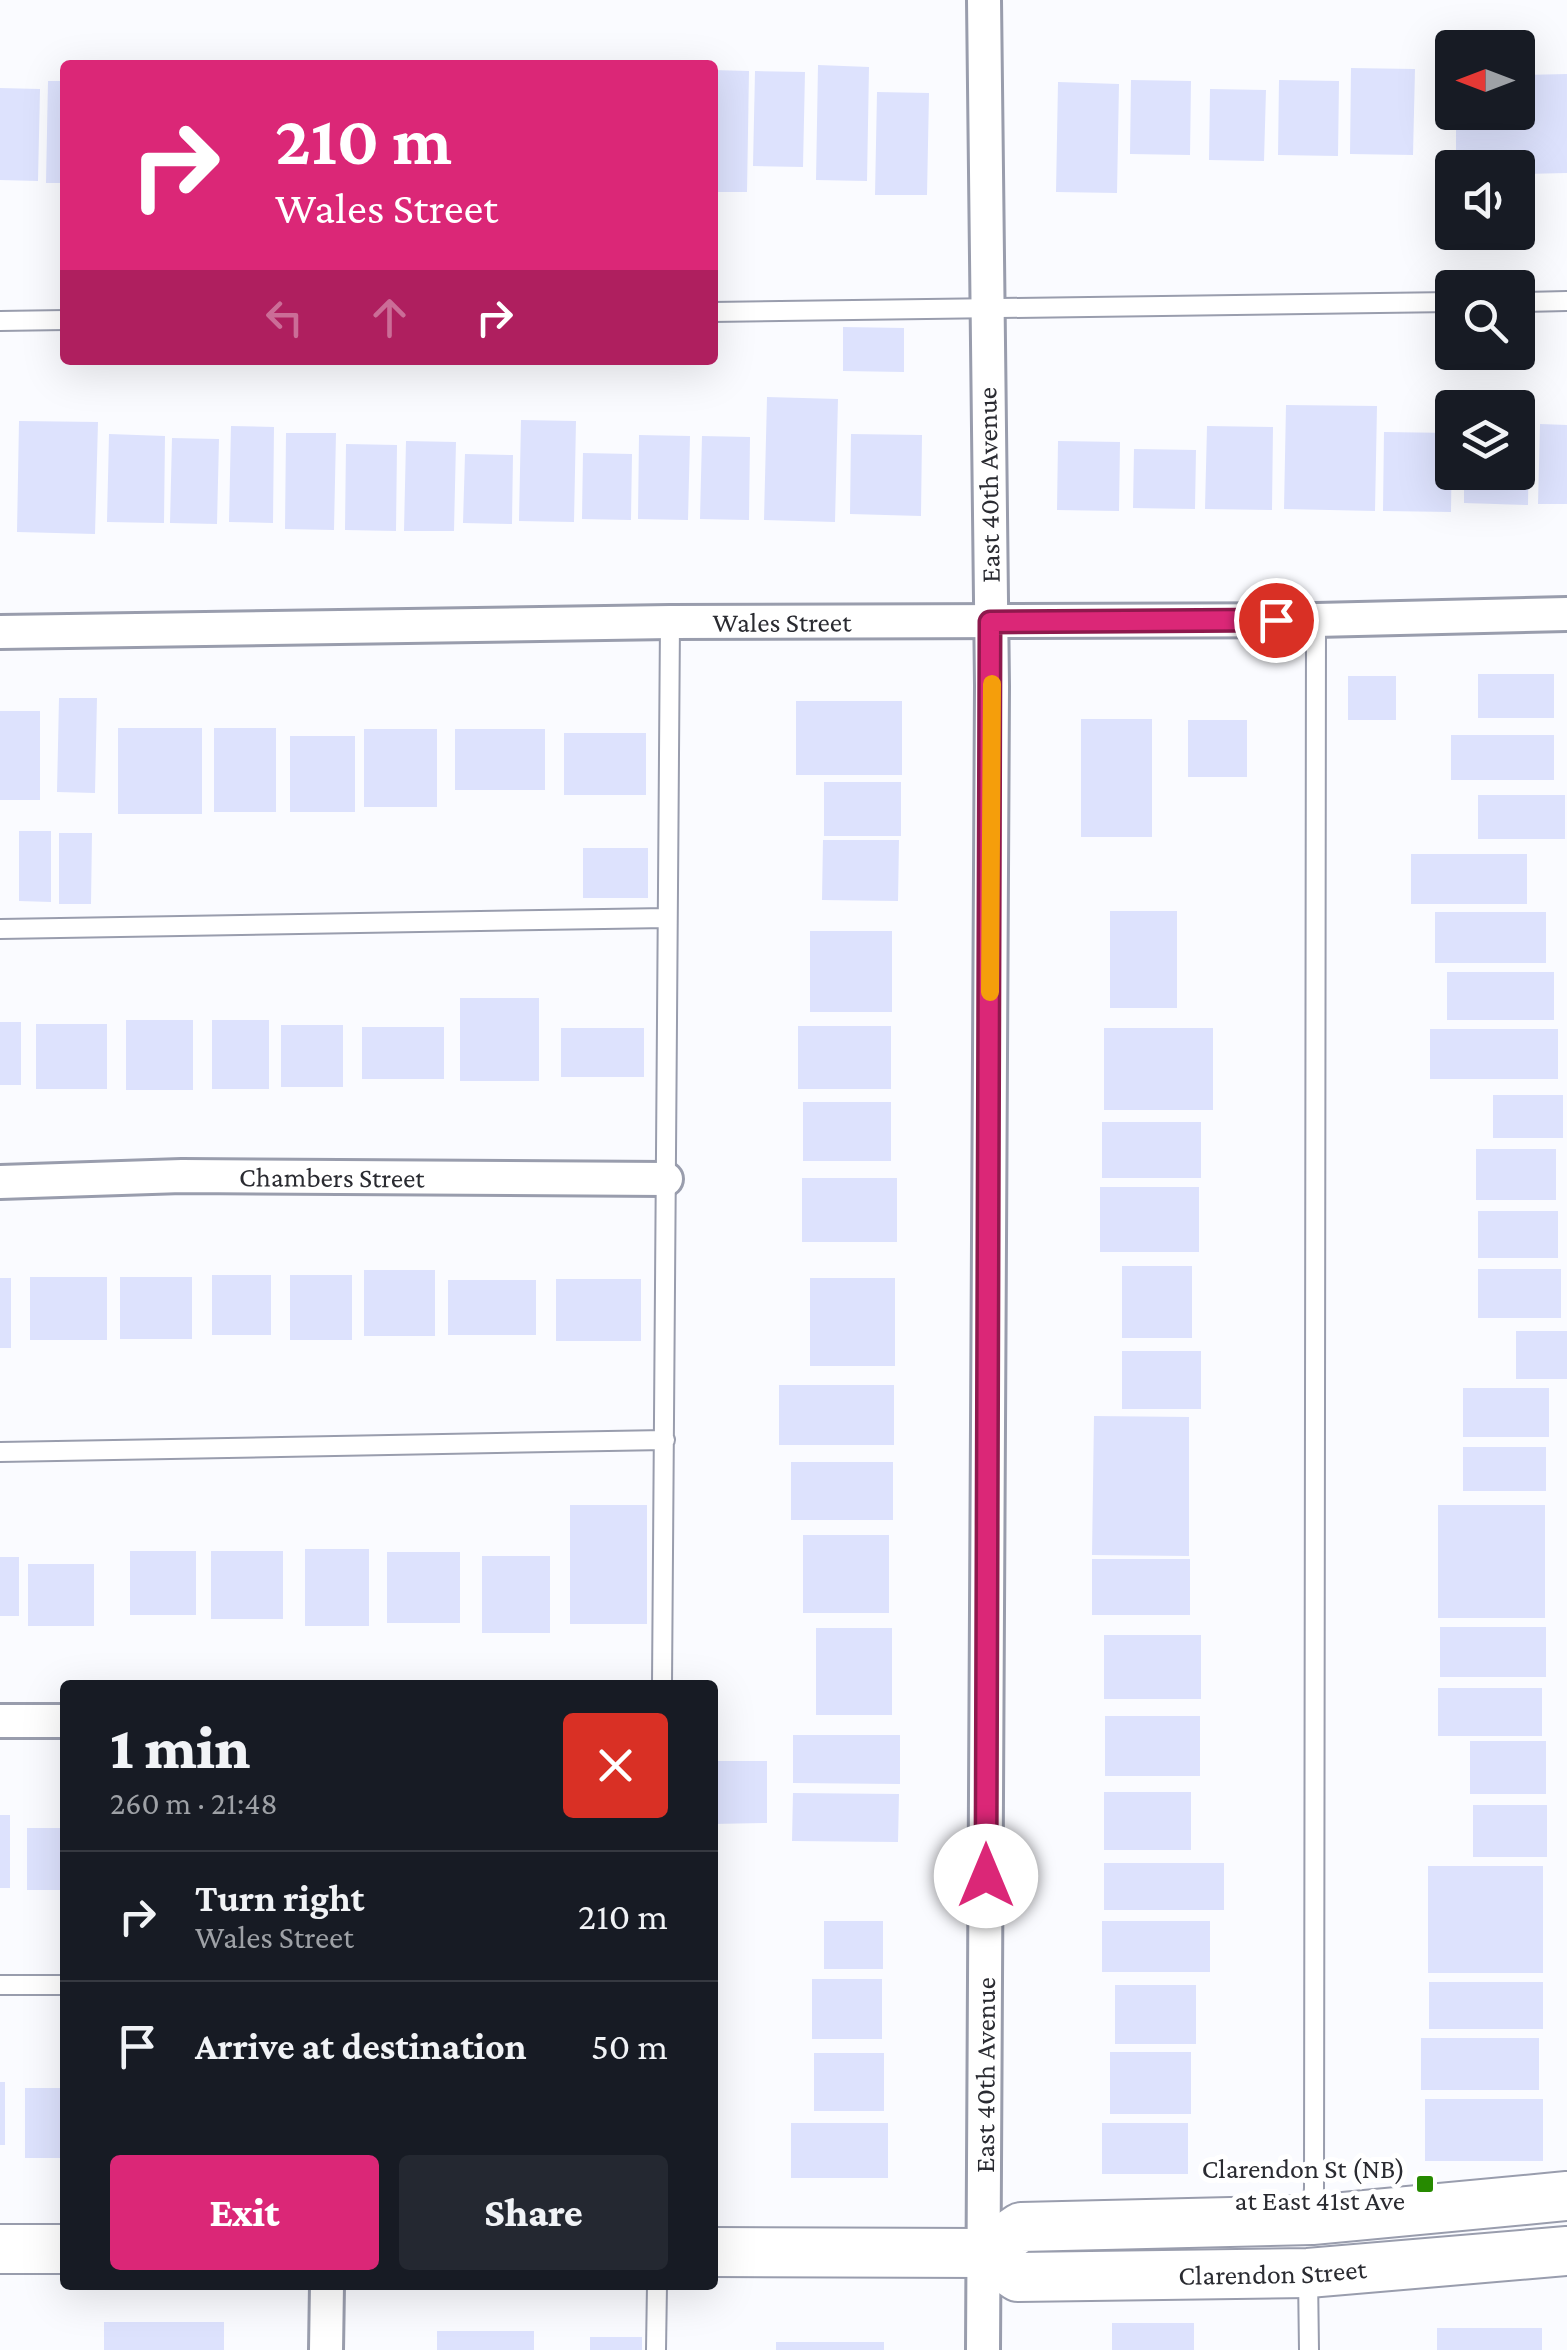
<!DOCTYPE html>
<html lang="en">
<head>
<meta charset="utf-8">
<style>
	:root { --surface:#171b24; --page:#242831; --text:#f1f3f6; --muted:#9ea1a6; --line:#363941; --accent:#db2777 }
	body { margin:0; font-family:"Crimson Pro",serif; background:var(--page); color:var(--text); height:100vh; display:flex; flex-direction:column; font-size:38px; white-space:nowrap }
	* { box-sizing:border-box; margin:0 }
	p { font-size:32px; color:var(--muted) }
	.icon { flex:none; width:55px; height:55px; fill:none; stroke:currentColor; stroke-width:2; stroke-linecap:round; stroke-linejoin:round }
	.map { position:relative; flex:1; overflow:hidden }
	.drawer { position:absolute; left:60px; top:1680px; width:658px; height:610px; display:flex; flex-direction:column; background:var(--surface); border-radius:10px; box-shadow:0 10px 40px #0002 }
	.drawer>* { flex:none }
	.hud { position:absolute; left:60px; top:60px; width:658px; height:305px; border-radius:10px; box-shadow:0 10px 40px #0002; background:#db2777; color:#fff; overflow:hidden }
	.needle { width:65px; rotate:270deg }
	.tools { position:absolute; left:1435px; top:30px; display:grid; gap:20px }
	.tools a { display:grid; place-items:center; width:100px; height:100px; border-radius:10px; background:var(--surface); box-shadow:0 10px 40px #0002; font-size:50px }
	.pin { position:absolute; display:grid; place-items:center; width:85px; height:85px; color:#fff; margin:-42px; border:5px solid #fff; border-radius:50%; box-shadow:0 2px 10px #0007 }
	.me { position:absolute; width:110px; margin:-55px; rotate:0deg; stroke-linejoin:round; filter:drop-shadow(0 0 8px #0008) }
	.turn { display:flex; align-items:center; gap:35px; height:210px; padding:0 50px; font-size:45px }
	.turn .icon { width:130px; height:130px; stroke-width:2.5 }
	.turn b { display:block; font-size:70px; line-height:85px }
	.lanes { display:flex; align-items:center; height:95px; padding:0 50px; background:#0003; justify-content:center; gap:50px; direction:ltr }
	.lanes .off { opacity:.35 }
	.round { display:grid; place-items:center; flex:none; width:105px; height:105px; border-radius:10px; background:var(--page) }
	.summary { display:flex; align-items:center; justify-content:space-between; height:170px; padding:0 50px }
	h1 { font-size:60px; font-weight:800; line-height:75px }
	.cta { display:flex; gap:20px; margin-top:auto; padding:20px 50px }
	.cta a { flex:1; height:115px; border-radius:10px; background:var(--accent); color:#fff; font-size:40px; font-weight:800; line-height:115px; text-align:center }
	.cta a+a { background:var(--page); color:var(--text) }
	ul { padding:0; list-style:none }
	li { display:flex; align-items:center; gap:30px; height:130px; padding:0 50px; border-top:2px solid var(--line) }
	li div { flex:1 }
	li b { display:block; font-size:38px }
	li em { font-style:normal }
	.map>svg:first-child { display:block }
	.building { fill:#dde2fd }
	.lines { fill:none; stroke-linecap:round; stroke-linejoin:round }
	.lane-casing { stroke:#999dad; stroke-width:22 }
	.street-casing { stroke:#999dad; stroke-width:38 }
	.secondary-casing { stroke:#999dad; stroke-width:52 }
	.lane { stroke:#fff; stroke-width:18 }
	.street { stroke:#fff; stroke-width:32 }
	.secondary { stroke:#fff; stroke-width:48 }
	.route-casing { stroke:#8e194d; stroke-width:25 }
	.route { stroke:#db2777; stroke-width:18 }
	.slow { stroke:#f59e0b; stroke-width:18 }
	.poi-dot { fill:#268a00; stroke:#fff; stroke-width:4 }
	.labels { text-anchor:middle; stroke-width:10; stroke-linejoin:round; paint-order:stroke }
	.street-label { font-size:28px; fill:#2a2b31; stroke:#fff }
	.poi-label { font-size:28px; fill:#2a2b31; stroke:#fff; text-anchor:end }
</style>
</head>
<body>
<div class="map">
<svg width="1567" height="2350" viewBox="0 0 1567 2350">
	<rect width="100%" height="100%" fill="#fafbff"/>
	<path class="building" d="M818 65 869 67 867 181 816 180Z
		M1351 68 1415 69 1413 155 1350 154Z
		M712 70 749 71 747 192H712Z
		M755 71 805 72 803 167 753 166Z
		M1567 74V173L1518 174V168H1456V112H1518V75Z
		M1131 80 1191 81 1190 155 1130 154Z
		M1279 80 1339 81 1338 156 1278 155Z
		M48 81H65V183H46Z
		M1058 82 1119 84 1117 193 1056 192Z
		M0 88 40 89 38 181 0 180Z
		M1210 89 1266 90 1264 161 1209 160Z
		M877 92 929 93 927 195H875Z
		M843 327 904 328V372L843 371Z
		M767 397 838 399 835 522 764 520Z
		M1286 405 1377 406 1375 511 1284 509Z
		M521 420 576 421 574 522 519 521Z
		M19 421 98 422 95 534 17 532Z
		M1540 424 1567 425V504H1538Z
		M231 426 274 427 273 523 229 522Z
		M1207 426 1273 427 1272 510 1205 509Z
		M1518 429 1529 430 1528 505 1464 503V472H1518Z
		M1384 432 1452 433 1451 512 1383 511Z
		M286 433H336L334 530 285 529Z
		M109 434 165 436 164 523 107 522Z
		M851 434 922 435 921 516 850 514Z
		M639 435 690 436 688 520 638 519Z
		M702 436 750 437 749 520 700 519Z
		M172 438 219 439 217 524 170 523Z
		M406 441 456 442 454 531H404Z
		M1058 441 1120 442 1119 511 1057 510Z
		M346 444 397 445 396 531 345 530Z
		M1134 449 1196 450 1195 509 1133 508Z
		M583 453 632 454 631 520 582 519Z
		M465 454 513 455 512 524 463 523Z
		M1478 674H1554V718H1478Z
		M1348 676H1396V720H1348Z
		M59 698H97L95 793 57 792Z
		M796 701H902V775H796Z
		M0 711H40V800H0Z
		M1081 719H1152V837H1081Z
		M1188 720H1247V777H1188Z
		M118 728H202V814H118Z
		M214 728H276V812H214Z
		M364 729H437V807H364Z
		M455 729H545V790H455Z
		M564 733H646V795H564Z
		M1451 735H1554V780H1451Z
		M290 736H355V812H290Z
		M824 782H901V836H824Z
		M1478 795H1565V839H1478Z
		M19 831H51V902L19 901Z
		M59 833H92L91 904H59Z
		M823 840H899L898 901 822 900Z
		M583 848H648V898H583Z
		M1411 854H1527V904H1411Z
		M1110 911H1177V1008H1110Z
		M1435 912H1546V963H1435Z
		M810 931H892V1012H810Z
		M1447 972H1554V1020H1447Z
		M460 998H539V1081H460Z
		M126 1020H193V1090H126Z
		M212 1020H269V1089H212Z
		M0 1022H21V1085H0Z
		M36 1024H107V1089H36Z
		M281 1025H343V1087H281Z
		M798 1026H891V1089H798Z
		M362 1027H444V1079H362Z
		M561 1028H644V1077H561Z
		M1104 1028H1213V1110H1104Z
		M1430 1029H1558V1079H1430Z
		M1493 1095H1563V1138H1493Z
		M803 1102H891V1161H803Z
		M1102 1122H1201V1178H1102Z
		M1476 1149H1556V1200H1476Z
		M802 1178H897V1242H802Z
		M1100 1187H1199V1252H1100Z
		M1478 1211H1558V1258H1478Z
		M1122 1266H1192V1338H1122Z
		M1478 1269H1561V1318H1478Z
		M364 1270H435V1336H364Z
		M212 1275H271V1335H212Z
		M290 1275H352V1340H290Z
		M30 1277H107V1340H30Z
		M120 1277H192V1339H120Z
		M0 1278H11V1348H0Z
		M810 1278H895V1366H810Z
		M556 1279H641V1341H556Z
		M448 1280H536V1335H448Z
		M1516 1331H1567V1379H1516Z
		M1122 1351H1201V1409H1122Z
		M779 1385H894V1445H779Z
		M1463 1388H1549V1437H1463Z
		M1094 1416 1189 1417V1556L1092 1555Z
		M1463 1447H1546V1491H1463Z
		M791 1462H893V1520H791Z
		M570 1505H647V1624H570Z
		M1438 1505H1545V1618H1438Z
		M803 1535H889V1613H803Z
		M305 1549H369V1626H305Z
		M130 1551H196V1615H130Z
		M211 1551H283V1619H211Z
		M387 1552H460V1623H387Z
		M482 1556H550V1633H482Z
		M0 1557H19V1616H0Z
		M1092 1559H1190V1615H1092Z
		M28 1564H94V1626H28Z
		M1440 1627H1546V1677H1440Z
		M816 1628H892V1715H816Z
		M1104 1635H1201V1699H1104Z
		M1438 1688H1542V1736H1438Z
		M1105 1716H1200V1776H1105Z
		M793 1735H900V1784L793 1783Z
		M1470 1741H1546V1794H1470Z
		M712 1761H767V1823L712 1824Z
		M1104 1792H1191V1850H1104Z
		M793 1793 899 1794 898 1842 792 1841Z
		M1473 1805H1547V1857H1473Z
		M0 1815H10V1888H0Z
		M27 1828H65V1890H27Z
		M1104 1863H1224V1910H1104Z
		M1428 1866H1543V1973H1428Z
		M824 1921H883V1969H824Z
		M1102 1921H1210V1972H1102Z
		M812 1979H882V2039H812Z
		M1429 1982H1543V2029H1429Z
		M1115 1985H1196V2044H1115Z
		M1421 2038H1539V2090H1421Z
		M1110 2052H1191V2114H1110Z
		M814 2053H884V2111H814Z
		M0 2082H5V2145H0Z
		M25 2088H65V2158H25Z
		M1425 2099H1543V2161H1425Z
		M791 2123H888V2178H791Z
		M1102 2123H1188V2174H1102Z
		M104 2322H224V2350H104Z
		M1112 2323H1194V2350H1112Z
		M1437 2328H1542V2350H1437Z
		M437 2331H534V2350H437Z
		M590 2337H642V2350H590Z
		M776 2342H884V2350H776Z"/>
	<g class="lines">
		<g class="lane-casing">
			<path id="lane" d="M1518 302 1567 301
				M712 312 1452 302
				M0 321 65 320
				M0 929 667 918
				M0 1452 665 1440
				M662 1685 670 622
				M0 1985H65
				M1312 2219 1314 2188 1316 620
				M1308 2276 1309 2350
				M656 2350 657 2285"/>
		</g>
		<g class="street-casing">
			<g id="street">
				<path id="s1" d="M0 632 670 622 1316 620 1567 614"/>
				<path id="s2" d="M0 1182 182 1176 666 1179"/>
				<path d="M0 1721H65"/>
				<path d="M326 2350 327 2285"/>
				<path id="s3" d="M983 2350 992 686 984 0"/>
			</g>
		</g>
		<g class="secondary-casing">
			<g id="secondary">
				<path d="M0 2249H65"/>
				<path id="s4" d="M712 2252 983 2253 1018 2277 1308 2273 1567 2251"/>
				<path d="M983 2253 1021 2227 1312 2220 1567 2196"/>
			</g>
		</g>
		<use href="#lane" class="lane"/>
		<use href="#street" class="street"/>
		<use href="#secondary" class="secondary"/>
	</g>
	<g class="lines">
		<g class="route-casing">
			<path id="route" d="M986 1876 990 622 1276 620"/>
		</g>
		<use href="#route" class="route"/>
		<path class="slow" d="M990 992 992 684"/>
	</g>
	<rect class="poi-dot" x="1415" y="2174" width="20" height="20" rx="5"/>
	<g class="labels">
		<g class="street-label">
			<text transform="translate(988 485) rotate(-91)" y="10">East 40th Avenue</text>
			<text dy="10" stroke="none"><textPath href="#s1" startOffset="782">Wales Street</textPath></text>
			<text dy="10" stroke="none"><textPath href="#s2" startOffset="332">Chambers Street</textPath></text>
			<text dy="10" stroke="none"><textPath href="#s3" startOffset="275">East 40th Avenue</textPath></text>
			<text dy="10" stroke="none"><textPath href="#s4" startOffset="568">Clarendon Street</textPath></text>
		</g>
		<g class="poi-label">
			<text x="1405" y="2178">Clarendon St (NB)<tspan x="1405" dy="32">at East 41st Ave</tspan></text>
		</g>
	</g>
</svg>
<div class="tools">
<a><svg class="needle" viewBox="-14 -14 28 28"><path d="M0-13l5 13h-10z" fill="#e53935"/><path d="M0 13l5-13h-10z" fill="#9ea1a6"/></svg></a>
<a><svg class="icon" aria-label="sound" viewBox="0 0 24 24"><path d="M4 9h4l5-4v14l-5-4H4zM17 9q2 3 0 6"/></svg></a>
<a><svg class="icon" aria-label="search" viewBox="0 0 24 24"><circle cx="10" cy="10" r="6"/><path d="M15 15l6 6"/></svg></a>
<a><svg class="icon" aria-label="layers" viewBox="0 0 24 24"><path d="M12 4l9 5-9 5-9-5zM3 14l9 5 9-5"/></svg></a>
</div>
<div class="pin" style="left:1276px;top:620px;background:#d93025"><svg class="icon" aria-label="arrive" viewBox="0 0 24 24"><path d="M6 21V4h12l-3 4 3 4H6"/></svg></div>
<svg class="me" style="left:986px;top:1876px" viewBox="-20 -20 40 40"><circle r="19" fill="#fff"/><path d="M0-13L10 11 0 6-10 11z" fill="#db2777"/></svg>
<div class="hud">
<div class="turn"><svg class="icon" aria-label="right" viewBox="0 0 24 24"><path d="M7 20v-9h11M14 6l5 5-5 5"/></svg><div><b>210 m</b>Wales Street</div></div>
<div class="lanes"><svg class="icon off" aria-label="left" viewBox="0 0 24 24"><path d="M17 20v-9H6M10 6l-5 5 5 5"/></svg><svg class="icon off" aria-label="ahead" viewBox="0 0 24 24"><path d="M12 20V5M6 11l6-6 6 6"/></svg><svg class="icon" aria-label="right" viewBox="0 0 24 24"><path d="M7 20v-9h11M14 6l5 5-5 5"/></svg></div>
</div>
<section class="drawer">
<div class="summary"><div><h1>1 min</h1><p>260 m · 21:48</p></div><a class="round" style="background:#d93025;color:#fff"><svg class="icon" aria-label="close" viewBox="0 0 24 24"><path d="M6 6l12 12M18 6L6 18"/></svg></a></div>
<ul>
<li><svg class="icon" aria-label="right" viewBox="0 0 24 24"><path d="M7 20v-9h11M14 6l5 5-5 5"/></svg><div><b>Turn right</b><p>Wales Street</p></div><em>210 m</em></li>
<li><svg class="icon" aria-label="arrive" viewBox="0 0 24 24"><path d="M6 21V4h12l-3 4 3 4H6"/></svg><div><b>Arrive at destination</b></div><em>50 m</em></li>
</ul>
<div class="cta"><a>Exit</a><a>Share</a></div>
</section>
</div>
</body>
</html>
